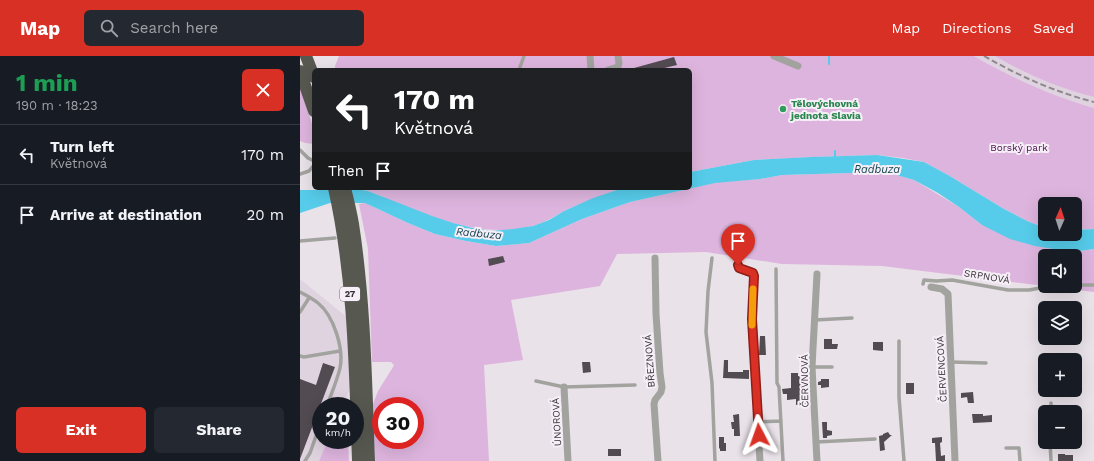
<!DOCTYPE html>
<html lang="en">
<head>
<meta charset="utf-8">
<style>
	:root { --surface:#171b24; --page:#242831; --text:#f1f3f6; --muted:#9ea1a6; --line:#363941; --accent:#d93025 }
	body { margin:0; font-family:"Work Sans",sans-serif; background:var(--page); color:var(--text); height:100vh; display:flex; flex-direction:column; font-size:15px; white-space:nowrap }
	* { box-sizing:border-box; margin:0 }
	p { font-size:13px; color:var(--muted) }
	.icon { flex:none; width:22px; height:22px; fill:none; stroke:currentColor; stroke-width:2; stroke-linecap:round; stroke-linejoin:round }
	.map { position:relative; flex:1; overflow:hidden }
	.side { display:flex; flex-direction:column; background:var(--surface); width:300px }
	.side>* { flex:none }
	.banner { position:absolute; left:12px; top:12px; width:380px; height:122px; border-radius:6px; box-shadow:0 4px 16px #0002; background:#202124; color:#fff; overflow:hidden }
	.needle { width:26px; rotate:3deg }
	.controls { position:absolute; left:738px; top:141px; display:grid; gap:8px }
	.controls a { display:grid; place-items:center; width:44px; height:44px; border-radius:6px; background:var(--surface); box-shadow:0 4px 16px #0002; font-size:20px }
	.speed { position:absolute; left:12px; top:341px; display:flex; gap:8px; font-size:20px; font-weight:700; text-align:center }
	.speed>* { display:grid; place-content:center; width:52px; height:52px; border-radius:50%; background:var(--surface); box-shadow:0 4px 16px #0002; line-height:1 }
	.speed small { font-size:10px; font-weight:400 }
	.speed .limit { border:6px solid #d22; background:#fff; color:#111 }
	.pin { position:absolute; display:grid; place-items:center; width:34px; height:34px; color:#fff; margin:-41px -17px; border-radius:50% 50% 50% 0; rotate:-45deg; box-shadow:0 0 4px #0007 }
	.pin .icon { rotate:45deg }
	.me { position:absolute; width:44px; margin:-22px; rotate:356deg; stroke-linejoin:round; filter:drop-shadow(0 0 3px #0008) }
	.turn { display:flex; align-items:center; gap:14px; height:84px; padding:0 16px; font-size:18px }
	.turn .icon { width:52px; height:52px; stroke-width:2.5 }
	.turn b { display:block; font-size:28px; line-height:34px }
	.then { display:flex; align-items:center; height:38px; padding:0 16px; background:#0003; gap:8px; font-size:15px }
	.round { display:grid; place-items:center; flex:none; width:42px; height:42px; border-radius:6px; background:var(--page) }
	.overview { display:flex; align-items:center; justify-content:space-between; height:68px; padding:0 16px }
	h1 { font-size:24px; font-weight:700; line-height:30px; color:#1e9e55 }
	.button { display:flex; gap:8px; margin-top:auto; padding:8px 16px }
	.button a { flex:1; height:46px; border-radius:6px; background:var(--accent); color:#fff; font-size:16px; font-weight:700; line-height:46px; text-align:center }
	.button a+a { background:var(--page); color:var(--text) }
	ul { padding:0; list-style:none }
	li { display:flex; align-items:center; gap:12px; height:60px; padding:0 16px; border-top:1px solid var(--line) }
	li div { flex:1 }
	li b { display:block; font-size:15px }
	li em { font-style:normal }
	header { display:flex; align-items:center; gap:24px; box-sizing:border-box; height:56px; padding:0 20px; background:var(--accent); color:#fff }
	header strong { font-size:19px }
	nav { display:flex; gap:22px; margin-inline-start:auto; font-size:14px }
	.search { width:280px; height:36px; background:var(--page); display:flex; align-items:center; gap:10px; box-sizing:border-box; padding:0 14px; border-radius:6px; color:var(--muted); font-size:15px }
	main { display:flex; flex:1; min-height:0 }
	.map>svg:first-child { display:block }
	.built { fill:#e0d3e0 }
	.green { fill:#ddb4dd; fill-rule:evenodd }
	.water { fill:#56ccea }
	.lines { fill:none; stroke-linecap:round; stroke-linejoin:round }
	.stream { stroke:#56ccea; stroke-width:2 }
	.building { fill:#524b52 }
	.lane { stroke:#a2a39f; stroke-width:3.5 }
	.street { stroke:#a2a39f; stroke-width:7 }
	.highway { stroke:#575951; stroke-width:12 }
	.rail { stroke:#8e898e; stroke-width:2; stroke-dasharray:6 3; stroke-linecap:butt }
	.route-casing { stroke:#8d1f18; stroke-width:10 }
	.route { stroke:#d93025; stroke-width:7 }
	.slow { stroke:#f59e0b; stroke-width:7 }
	.leisure-dot { fill:#2e9e5b; stroke:#f7eff7; stroke-width:1.5 }
	.labels { text-anchor:middle; stroke-width:4; stroke-linejoin:round; paint-order:stroke }
	.shield { fill:#f7eff7; stroke:#706b70; stroke-width:1 }
	.shield-label { font-size:9px; font-weight:bold; fill:#363336 }
	.leisure-label { font-size:10px; font-weight:bold; fill:#27864d; stroke:#f7eff7; text-anchor:start }
	.park-label { font-size:10px; fill:#470f4a; stroke:#f7eff7 }
	.street-label { font-size:10px; fill:#363336; stroke:#f7eff7 }
	.water-label { font-size:11px; font-style:italic; fill:#0f4451; stroke:#f7eff7 }
</style>
</head>
<body>
<header>
<strong>Map</strong>
<div class="search"><svg class="icon" aria-label="search" viewBox="0 0 24 24"><circle cx="10" cy="10" r="6"/><path d="M15 15l6 6"/></svg>Search here</div>
<nav><a>Map</a><a>Directions</a><a>Saved</a></nav>
</header>
<main>
<section class="side">
<div class="overview"><div><h1>1 min</h1><p>190 m · 18:23</p></div><a class="round" style="background:#d93025;color:#fff"><svg class="icon" aria-label="close" viewBox="0 0 24 24"><path d="M6 6l12 12M18 6L6 18"/></svg></a></div>
<ul>
<li><svg class="icon" aria-label="left" viewBox="0 0 24 24"><path d="M17 20v-9H6M10 6l-5 5 5 5"/></svg><div><b>Turn left</b><p>Květnová</p></div><em>170 m</em></li>
<li><svg class="icon" aria-label="arrive" viewBox="0 0 24 24"><path d="M6 21V4h12l-3 4 3 4H6"/></svg><div><b>Arrive at destination</b></div><em>20 m</em></li>
</ul>
<div class="button"><a>Exit</a><a>Share</a></div>
</section>
<div class="map">
<svg width="794" height="405" viewBox="0 0 794 405">
	<rect width="100%" height="100%" fill="#e9e2e9"/>
	<path class="built" d="M674 0H695L704 5 764 32 794 41V52L760 42 720 25Z
		M0 223 48 262 60 307 43 350H21V384H28L19 405H0Z"/>
	<path class="green" d="M39 0H674C712 22 751 40 794 52V173L775 174V148H745V172L727 165 704 153 648 119 624 106 603 102 577 99 514 101 454 104 390 116V14H35V10Z
		M695 0H794V41C759 32 726 18 695 0Z
		M0 30 14 74V88L5 87 0 85Z
		M586 116 614 124 659 151 682 169 772 196 794 193V236L582 210 482 208 406 196 317 198 300 230 211 244 223 304 184 309 189 405H75L73 348 78 335 93 311 94 309 91 306H72L68 193 59 148 65 147 108 167 135 178 166 185 196 190 229 187 282 163 330 146 418 126 460 123 482 119ZM745 200H775V230H745ZM81 350H115V384H81Z
		M58 132H323C303 139 284 146 266 154 255 160 244 167 232 170 175 185 119 155 68 135L59 133Z
		M28 384H48L49 405H19Z"/>
	<path class="water" d="M577 99 624 106 648 119 704 153 727 165 745 172V178H775V174L794 173V193L772 196 735 190 710 183 682 169 659 151 638 137 614 124 586 116 482 119 460 123 415 127 330 146 282 163 229 187 196 190 166 185 135 178 108 167 65 147H30L0 157V134H20L53 132 68 135 132 160 153 167 173 172 192 175 213 173 233 170 249 164 264 155 293 142 323 132H390V116L454 104 511 101Z"/>
	<g class="lines">
		<path class="stream" d="M529 0V8
			M535 95V102"/>
	</g>
	<path class="building" d="M374 1 377 9 356 14H334V12Z
		M203 200 205 206 189 210 188 203Z
		M460 280H465L466 299H459Z
		M524 283H532V288H538L537 293H524Z
		M573 286H583V295L573 294Z
		M424 304H428V316H443V314H449V323L423 322Z
		M282 306H290L291 316 283 317Z
		M23 307 35 311 0 403V323L16 329Z
		M491 317H498V320H501V329H507L509 348 496 349V343L487 344V338H483L482 333 491 332Z
		M521 323H529V331L521 332V329H518V326L521 325Z
		M606 327H614V338H606Z
		M673 336 674 347H668L667 341 661 342V337Z
		M439 358 440 380H434V373H432L431 366H434L433 359Z
		M672 358H683V360L692 359V366L673 367Z
		M522 366H527V374L532 375V379L527 380V382H523Z
		M588 376 590 379H592L584 386 585 394 580 395 579 380 583 379V378Z
		M419 381H424V387H426V395H420V393L419 392Z
		M642 381V386L640 387 641 400 645 399V405H636L635 387H632V382Z
		M308 393H321V400H308Z
		M758 398H765V399H773V405H758Z"/>
	<g class="lines">
		<path class="lane" d="M219 14 224 0
			M0 94 8 102 14 105
			M0 118 9 115 14 109
			M0 185 35 182
			M412 202 408 235 406 276 412 327 415 405
			M476 213 477 327 479 331 483 405
			M623 228 624 224 636 225 652 224 708 234H729L751 230
			M775 229H794
			M0 236C6 239 13 243 18 247 34 260 44 293 40 312 37 325 31 338 27 350
			M0 256 9 242
			M515 264 552 262
			M599 285V341L604 405
			M0 300 4 301 40 295
			M651 306 686 307
			M512 311H532
			M236 325 264 331 335 329
			M751 356V347
			M458 366 481 365
			M516 386 575 383
			M750 386 751 405
			M706 392H719L720 405
			M5 405 10 397 21 366"/>
		<path class="street" d="M290 0 291 14
			M474 0 498 10
			M308 14 318 11 319 7 318 0
			M355 202 356 258 360 317 362 331 361 336 355 344 354 348 358 405
			M438 209 439 212 453 217 454 220 451 263 460 405
			M517 218 512 311 517 405
			M631 231 642 233 648 238 655 405
			M264 331 268 405"/>
		<path class="highway" d="M6 0 14 21
			M0 15 14 55
			M34 132C54 221 55 314 58 405
			M45 132C48 144 51 156 53 168 65 246 66 326 69 405"/>
		<path class="rail" d="M684 0C719 20 755 36 794 46"/>
	</g>
	<g class="lines">
		<g class="route-casing">
			<path id="route" d="M438 209 439 212 453 217 454 220 452 263 459 379"/>
		</g>
		<use href="#route" class="route"/>
		<path class="slow" d="M452 269 453 233"/>
	</g>
	<circle class="leisure-dot" cx="483" cy="53" r="4"/>
	<g class="labels">
		<rect class="shield" x="40" y="231" width="20" height="14" rx="3"/>
		<g class="shield-label">
			<text x="50" y="241">27</text>
		</g>
		<g class="leisure-label">
			<text x="491" y="51">Tělovýchovná<tspan x="491" dy="12">jednota Slavia</tspan></text>
		</g>
		<g class="park-label">
			<text x="719" y="95">Borský park</text>
		</g>
		<g class="street-label">
			<text transform="translate(687 220) rotate(9)" y="4">SRPNOVÁ</text>
			<text transform="translate(349 305) rotate(-94)" y="4">BŘEZNOVÁ</text>
			<text transform="translate(641 313) rotate(-93)" y="4">ČERVENCOVÁ</text>
			<text transform="translate(504 325) rotate(-91)" y="4">ČERVNOVÁ</text>
			<text transform="translate(256 366) rotate(-93)" y="4">ÚNOROVÁ</text>
		</g>
		<g class="water-label">
			<text x="577" y="117">Radbuza</text>
			<text transform="translate(179 177) rotate(5)" y="4">Radbuza</text>
		</g>
	</g>
</svg>
<div class="controls">
<a><svg class="needle" viewBox="-14 -14 28 28"><path d="M0-13l5 13h-10z" fill="#e53935"/><path d="M0 13l5-13h-10z" fill="#9ea1a6"/></svg></a>
<a><svg class="icon" aria-label="sound" viewBox="0 0 24 24"><path d="M4 9h4l5-4v14l-5-4H4zM17 9q2 3 0 6"/></svg></a>
<a><svg class="icon" aria-label="layers" viewBox="0 0 24 24"><path d="M12 4l9 5-9 5-9-5zM3 14l9 5 9-5"/></svg></a>
<a>+</a>
<a>−</a>
</div>
<div class="speed"><div>20<small>km/h</small></div><div class="limit">30</div></div>
<div class="pin" style="left:438px;top:209px;background:#d93025"><svg class="icon" aria-label="arrive" viewBox="0 0 24 24"><path d="M6 21V4h12l-3 4 3 4H6"/></svg></div>
<svg class="me" style="left:459px;top:379px" viewBox="-20 -20 40 40"><path d="M0-17L14 15 0 8-14 15z" fill="#d93025" stroke="#fff" stroke-width="4"/></svg>
<div class="banner">
<div class="turn"><svg class="icon" aria-label="left" viewBox="0 0 24 24"><path d="M17 20v-9H6M10 6l-5 5 5 5"/></svg><div><b>170 m</b>Květnová</div></div>
<div class="then">Then<svg class="icon" aria-label="arrive" viewBox="0 0 24 24"><path d="M6 21V4h12l-3 4 3 4H6"/></svg></div>
</div>
</div>
</main>
</body>
</html>
